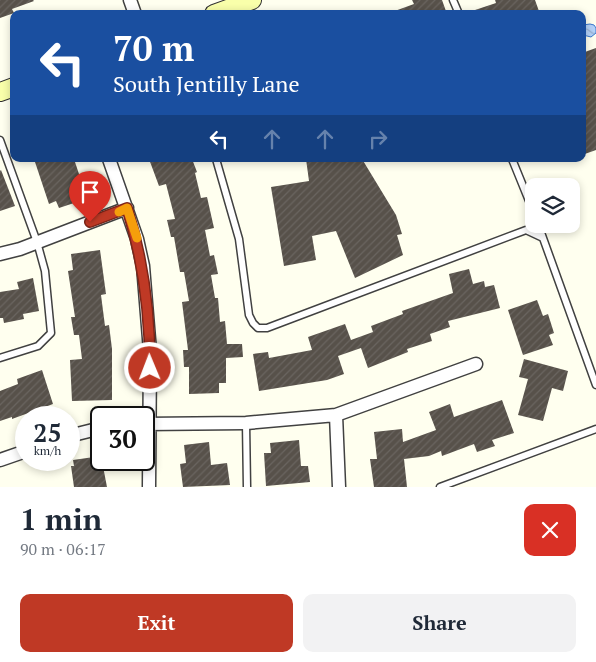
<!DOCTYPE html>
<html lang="en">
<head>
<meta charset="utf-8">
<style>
	:root { --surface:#fff; --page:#f2f2f3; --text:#1f2937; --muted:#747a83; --accent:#bf3925 }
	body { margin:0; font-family:"PT Serif",serif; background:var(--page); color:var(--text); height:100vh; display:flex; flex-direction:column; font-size:19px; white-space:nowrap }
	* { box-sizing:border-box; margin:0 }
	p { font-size:16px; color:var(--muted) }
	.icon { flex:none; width:28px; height:28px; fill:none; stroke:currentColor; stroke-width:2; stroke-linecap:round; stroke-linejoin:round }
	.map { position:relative; height:487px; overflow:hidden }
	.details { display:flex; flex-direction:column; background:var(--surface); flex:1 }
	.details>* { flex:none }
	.banner { position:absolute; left:10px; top:10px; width:576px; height:152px; border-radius:10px; box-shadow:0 2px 8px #0003; background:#1a4fa0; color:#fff; overflow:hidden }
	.tools { position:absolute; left:525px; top:178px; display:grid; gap:10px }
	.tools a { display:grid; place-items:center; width:55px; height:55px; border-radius:10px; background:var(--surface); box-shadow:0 2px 8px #0003; font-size:25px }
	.speed { position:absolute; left:15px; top:406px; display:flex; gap:10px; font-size:25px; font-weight:700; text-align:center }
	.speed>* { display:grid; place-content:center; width:65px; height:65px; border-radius:50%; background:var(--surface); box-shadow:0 2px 8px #0003; line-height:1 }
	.speed small { font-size:12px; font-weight:400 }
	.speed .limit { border:2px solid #111; border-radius:8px; background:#fff; color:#111 }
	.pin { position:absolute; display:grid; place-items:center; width:42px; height:42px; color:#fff; margin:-51px -21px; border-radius:50% 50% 50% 0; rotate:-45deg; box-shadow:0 0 5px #0007 }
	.pin .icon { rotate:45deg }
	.me { position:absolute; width:55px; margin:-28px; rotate:359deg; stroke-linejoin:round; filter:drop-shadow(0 0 4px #0008) }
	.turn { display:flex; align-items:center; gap:18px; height:105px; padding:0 20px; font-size:22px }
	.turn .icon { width:65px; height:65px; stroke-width:2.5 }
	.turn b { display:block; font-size:35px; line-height:42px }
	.lanes { display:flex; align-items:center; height:48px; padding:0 20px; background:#0003; justify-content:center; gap:25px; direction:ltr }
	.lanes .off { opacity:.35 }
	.round { display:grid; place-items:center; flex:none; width:52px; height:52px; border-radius:10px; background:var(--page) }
	.head { display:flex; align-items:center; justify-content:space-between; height:85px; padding:0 20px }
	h1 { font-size:30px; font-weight:800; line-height:38px }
	.primary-button { display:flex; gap:10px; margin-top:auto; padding:10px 20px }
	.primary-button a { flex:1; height:58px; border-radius:10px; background:var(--accent); color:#fff; font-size:20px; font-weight:800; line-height:58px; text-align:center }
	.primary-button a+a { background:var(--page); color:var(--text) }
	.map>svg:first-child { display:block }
	.water { fill:url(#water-waves); stroke:#3a78ce }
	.building { fill:url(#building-hatch) }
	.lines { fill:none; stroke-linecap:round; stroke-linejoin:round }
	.service-casing { stroke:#414141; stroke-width:9 }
	.minor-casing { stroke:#414141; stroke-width:15 }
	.secondary-casing { stroke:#303030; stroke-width:20 }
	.service { stroke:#fff; stroke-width:6 }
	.minor { stroke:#fff; stroke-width:12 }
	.secondary { stroke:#f9ffaa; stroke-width:18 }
	.route-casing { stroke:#7c2518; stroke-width:12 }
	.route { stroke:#bf3925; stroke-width:9 }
	.slow { stroke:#f59e0b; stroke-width:9 }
</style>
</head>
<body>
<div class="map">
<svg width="596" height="487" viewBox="0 0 596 487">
	<defs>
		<pattern id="water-waves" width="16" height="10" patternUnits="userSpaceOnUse" patternTransform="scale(1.25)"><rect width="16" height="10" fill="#b3d1f7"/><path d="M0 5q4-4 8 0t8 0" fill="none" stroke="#99b2d3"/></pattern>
		<pattern id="building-hatch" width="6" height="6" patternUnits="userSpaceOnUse" patternTransform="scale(1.25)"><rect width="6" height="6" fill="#57514a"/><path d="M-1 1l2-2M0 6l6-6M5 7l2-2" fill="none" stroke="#6a6560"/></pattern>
	</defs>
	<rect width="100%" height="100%" fill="#ffffef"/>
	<path class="water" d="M590 24 594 25 596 28V33L591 37 583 35V25Z"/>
	<path class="building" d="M0 0H33L34 1 12 9 14 13 0 18Z
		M412 0H442L447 14H392V12L414 4Z
		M495 0H535L540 14H470L469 12 496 3Z
		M596 48V150L582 155V53Z
		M34 159H74L80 177 76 179 83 200 59 208 56 201 49 204Z
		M149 159H192L197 172 195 173 201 198 207 197 214 228 205 230 210 256 214 255 218 274 211 275 215 298H218L220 322 225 321 227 344H242L243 357 226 358V383H219V393L189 394V367H184L183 350H188L182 302 189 301 184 272H180L174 237H171L167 220 175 219 166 184 159 186Z
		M306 159H362L396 215 402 234 397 235 403 255 355 278 336 231 312 236 316 260 284 266 271 187 309 181Z
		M1 170 15 206 0 211V171Z
		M100 250 106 294 101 295 105 326 109 325 112 349V400L72 401 70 360 82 359 79 335H74L71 317H75L68 271 73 270 71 254Z
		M469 269 473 284 484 281 485 287 494 285 500 308 448 321 450 327 430 334 432 341 407 349 408 352 368 368 361 348 338 356 344 374 327 380 259 391 253 354 268 352 269 358 312 350 308 337 345 324 351 340 373 332 371 326 403 314 402 311 453 293 449 274Z
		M33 278 39 311 23 314 24 319 4 323 3 318H0V292L19 289 17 282Z
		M537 300 543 316 548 314 554 333 549 335 553 345 523 355 508 310Z
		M524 359 568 371 563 391 552 388 543 421 518 415 528 379 519 377Z
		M42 370 53 404 12 419V417L0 421V391L18 384 17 379Z
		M502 400 514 433 492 440 495 446 477 452 474 444 442 456 441 451 429 456 404 459 407 487H374L370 459H377L374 432 402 429 403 442 436 430 429 412 450 404 454 417Z
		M299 440 301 466H308L310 482 266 486 264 453H271L270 443Z
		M209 442 211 465 227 463 230 485 183 487 180 464 186 463 184 445Z
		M101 456 107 487H74L71 466H74L73 460Z"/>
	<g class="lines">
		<g class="service-casing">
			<path id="service" d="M453 0 459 14
				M0 140 37 242 45 271 51 333 38 346 0 358
				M216 159 239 239 249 315 253 323 258 328H267L526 230 543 238 596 385
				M512 159 534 213
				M538 224 543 238
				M246 423 247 487
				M440 487 596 429"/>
		</g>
		<g class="minor-casing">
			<path id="minor" d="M130 0 135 14
				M109 159 137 239 143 266 150 351 149 487
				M0 254 20 249 127 208
				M336 415 339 487
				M144 424 246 423 336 415 476 364
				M69 436 101 428
				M0 460 26 451"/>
		</g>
		<g class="secondary-casing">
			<path id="secondary" d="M214 14 252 0
				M0 92 14 87"/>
		</g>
		<use href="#service" class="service"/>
		<use href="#minor" class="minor"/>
		<use href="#secondary" class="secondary"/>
	</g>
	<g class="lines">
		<g class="route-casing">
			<path id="route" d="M90 222 127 208C144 262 150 312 150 368"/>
		</g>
		<use href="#route" class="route"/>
		<path class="slow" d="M119 212 127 208 137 238"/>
	</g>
</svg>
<div class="tools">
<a><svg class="icon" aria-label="layers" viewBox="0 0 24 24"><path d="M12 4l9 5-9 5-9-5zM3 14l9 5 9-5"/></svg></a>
</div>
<div class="speed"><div>25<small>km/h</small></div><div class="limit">30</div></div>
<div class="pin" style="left:90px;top:222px;background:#d93025"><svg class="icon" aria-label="arrive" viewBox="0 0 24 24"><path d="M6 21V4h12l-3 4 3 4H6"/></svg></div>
<svg class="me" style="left:150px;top:368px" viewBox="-20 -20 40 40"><circle r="17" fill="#bf3925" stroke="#fff" stroke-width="3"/><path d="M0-11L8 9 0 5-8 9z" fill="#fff"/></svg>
<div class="banner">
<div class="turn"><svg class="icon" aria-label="left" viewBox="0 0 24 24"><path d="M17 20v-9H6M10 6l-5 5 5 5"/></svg><div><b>70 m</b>South Jentilly Lane</div></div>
<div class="lanes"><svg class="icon" aria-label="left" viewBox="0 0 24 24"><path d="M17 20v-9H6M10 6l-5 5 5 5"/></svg><svg class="icon off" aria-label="ahead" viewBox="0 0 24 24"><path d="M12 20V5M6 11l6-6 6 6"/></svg><svg class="icon off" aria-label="ahead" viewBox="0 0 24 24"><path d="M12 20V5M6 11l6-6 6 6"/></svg><svg class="icon off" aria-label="right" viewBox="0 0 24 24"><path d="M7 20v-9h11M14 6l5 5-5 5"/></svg></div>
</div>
</div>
<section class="details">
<div class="head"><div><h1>1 min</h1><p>90 m · 06:17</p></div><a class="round" style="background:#d93025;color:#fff"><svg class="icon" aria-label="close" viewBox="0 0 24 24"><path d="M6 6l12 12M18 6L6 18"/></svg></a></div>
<div class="primary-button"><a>Exit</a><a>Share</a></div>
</section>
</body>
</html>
